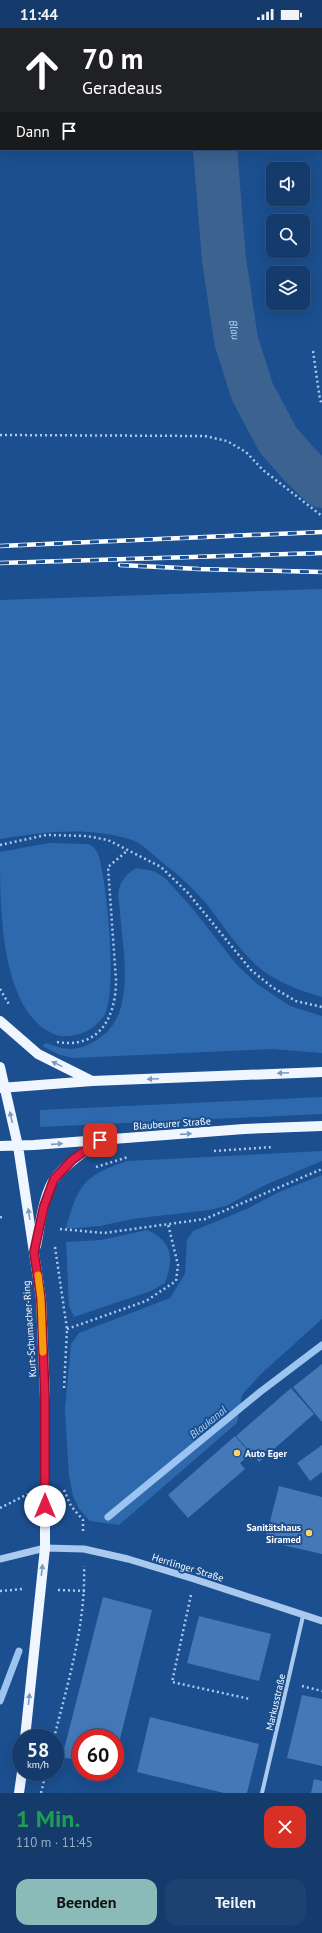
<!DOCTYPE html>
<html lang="de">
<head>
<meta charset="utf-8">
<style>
	:root { --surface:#143b6b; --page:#1d4271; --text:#f1f3f6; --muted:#9dadc1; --line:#33557e; --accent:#8bbbb9 }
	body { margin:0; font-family:"PT Sans",sans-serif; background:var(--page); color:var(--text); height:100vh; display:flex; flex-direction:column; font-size:15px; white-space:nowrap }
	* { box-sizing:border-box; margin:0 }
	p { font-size:13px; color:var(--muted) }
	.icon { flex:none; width:22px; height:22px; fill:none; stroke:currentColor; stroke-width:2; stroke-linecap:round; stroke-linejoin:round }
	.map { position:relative; height:1765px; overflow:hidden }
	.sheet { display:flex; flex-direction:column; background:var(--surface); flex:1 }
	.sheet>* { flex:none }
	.guide { position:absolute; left:0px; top:0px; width:322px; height:122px; box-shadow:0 4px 16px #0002,0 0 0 1px var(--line); background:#202124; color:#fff; overflow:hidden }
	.buttons { position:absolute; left:266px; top:134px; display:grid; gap:8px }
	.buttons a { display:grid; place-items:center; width:44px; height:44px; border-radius:8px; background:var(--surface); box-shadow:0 4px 16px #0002,0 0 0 1px var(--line); font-size:20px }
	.speed { position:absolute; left:12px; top:1701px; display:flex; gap:8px; font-size:20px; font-weight:700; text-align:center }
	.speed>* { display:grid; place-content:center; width:52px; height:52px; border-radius:50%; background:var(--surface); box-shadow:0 4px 16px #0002,0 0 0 1px var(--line); line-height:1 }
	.speed small { font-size:10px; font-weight:400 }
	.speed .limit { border:6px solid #d22; background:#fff; color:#111 }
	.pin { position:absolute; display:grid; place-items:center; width:34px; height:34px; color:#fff; margin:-17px; border-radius:8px; box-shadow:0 2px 6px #0006 }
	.me { position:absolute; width:44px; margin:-22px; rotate:0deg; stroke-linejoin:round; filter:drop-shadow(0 0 3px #0008) }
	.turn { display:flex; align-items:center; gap:14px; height:84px; padding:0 16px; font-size:18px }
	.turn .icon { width:52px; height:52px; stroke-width:2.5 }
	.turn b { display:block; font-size:28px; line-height:34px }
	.then { display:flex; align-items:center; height:38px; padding:0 16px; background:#0003; gap:8px; font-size:15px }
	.round { display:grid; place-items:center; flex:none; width:42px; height:42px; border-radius:12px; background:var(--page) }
	.headline { display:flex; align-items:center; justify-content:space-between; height:68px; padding:0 16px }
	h1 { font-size:24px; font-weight:700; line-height:30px; color:#1e9e55 }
	.cta { display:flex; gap:8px; margin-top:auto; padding:8px 16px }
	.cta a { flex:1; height:46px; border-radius:12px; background:var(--accent); color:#111; font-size:16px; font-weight:700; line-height:46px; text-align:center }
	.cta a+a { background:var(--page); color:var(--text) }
	.status { display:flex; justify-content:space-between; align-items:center; height:28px; padding:0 20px; background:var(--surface); direction:ltr }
	.status svg { height:11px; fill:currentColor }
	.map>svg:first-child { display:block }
	.green { fill:#2e69ad }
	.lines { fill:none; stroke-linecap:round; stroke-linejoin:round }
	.stream { stroke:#9cc4f0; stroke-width:7 }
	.river { stroke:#3c6290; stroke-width:44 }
	.building { fill:#4478b7 }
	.path { stroke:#a9c9ee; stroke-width:2.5; stroke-dasharray:2 3; stroke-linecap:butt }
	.minor { stroke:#a9c9ee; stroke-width:4 }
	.tertiary { stroke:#a9c9ee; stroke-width:7 }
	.primary { stroke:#f0f6ff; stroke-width:10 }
	.rail-casing { stroke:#fff; stroke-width:4.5 }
	.rail { stroke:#1b4f8f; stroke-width:3; stroke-dasharray:9; stroke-linecap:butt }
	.oneway { fill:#7b9ac1 }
	.route-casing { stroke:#92132f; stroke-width:10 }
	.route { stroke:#e11d48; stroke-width:7 }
	.slow { stroke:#f59e0b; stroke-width:7 }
	.poi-dot { fill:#ffd166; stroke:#1b4f8f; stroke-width:1.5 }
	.labels { text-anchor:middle; stroke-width:4; stroke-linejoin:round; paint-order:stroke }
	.street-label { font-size:10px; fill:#fff; stroke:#1b4f8f }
	.poi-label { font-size:10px; font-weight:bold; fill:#fff; stroke:#1b4f8f; text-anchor:start }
	.water-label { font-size:11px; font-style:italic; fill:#b5d3f5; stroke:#1b4f8f }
</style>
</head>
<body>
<div class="status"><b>11:44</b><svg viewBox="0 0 49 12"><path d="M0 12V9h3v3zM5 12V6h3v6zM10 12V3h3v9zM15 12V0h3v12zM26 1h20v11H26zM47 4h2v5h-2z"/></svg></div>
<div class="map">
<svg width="322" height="1765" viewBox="0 0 322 1765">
	<rect width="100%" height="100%" fill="#1b4f8f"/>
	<path class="green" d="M322 561V969C304 964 285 957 269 947 244 930 227 903 209 879 196 863 180 848 163 835 154 828 143 816 132 812 87 798 45 804 0 811V572Z
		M49 815 88 816C94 818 97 823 99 829 107 857 118 964 104 988 95 1001 81 1008 65 1008 57 1009 50 1004 43 1000 0 968 0 874 0 824Z
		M136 840 154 843 166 851 193 881 236 936 257 956 290 978 322 988V1025L272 1021 74 1030 60 1027 42 1018 46 1015C68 1023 77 1024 98 1011 137 987 123 924 120 885 120 878 117 868 119 861 121 852 128 845 136 840Z
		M322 1069V1086L40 1099V1082Z
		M322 1123V1133L265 1157 226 1178 209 1182 132 1191 100 1198 66 1201C78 1157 83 1148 127 1133Z
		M322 1147V1291L262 1345 242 1367 237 1395 119 1497 90 1493 79 1481 73 1468 69 1448 65 1382 71 1316 79 1305 170 1270 185 1246 187 1212 193 1203 249 1180 279 1164Z
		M147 1202C173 1213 174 1231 165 1255L151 1263 74 1289 69 1278 66 1214 101 1212Z"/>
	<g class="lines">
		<path class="stream" d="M108 1489 260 1364 322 1317
			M0 1673 19 1623"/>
		<g class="river">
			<path d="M215 0V1"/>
			<path id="s1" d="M215 121 224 231 236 312 252 363 278 412 302 439 322 458"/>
		</g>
	</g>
	<path class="building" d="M322 1336V1394L293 1359Z
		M291 1360 314 1386 259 1434 236 1408Z
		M235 1408 251 1426 240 1435 245 1441 188 1490 168 1467Z
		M322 1417V1444L310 1453 297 1435Z
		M279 1458 322 1469V1526L265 1513Z
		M103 1569 152 1582 116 1727 115 1710H81V1733L62 1729Z
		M199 1588 271 1606 259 1653 187 1635Z
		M302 1667 322 1671V1738L287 1730Z
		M150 1689 259 1716 247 1765H224L137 1744Z
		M314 1751 322 1753V1765H311Z"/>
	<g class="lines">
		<path class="path" d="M4 0V1
			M0 103 1 98
			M313 323 320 372 322 376
			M0 407 205 408 227 413 246 424 263 442 322 488
			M0 817 46 807 87 808 108 812 161 839 188 865 251 942 272 959 296 973 322 979
			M0 961 10 978
			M57 1014C99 1021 116 990 116 952L108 839 128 822
			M214 1123 273 1119
			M96 1139 128 1129
			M0 1189 5 1190
			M60 1201 104 1205 205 1191 322 1141
			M55 1219 67 1301 64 1361
			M67 1301 146 1273 176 1253 178 1237 168 1196
			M64 1462 71 1478 83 1492V1505
			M0 1480 28 1466
			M58 1562 85 1563
			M0 1563 23 1561
			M191 1567 172 1654 250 1671
			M302 1658 322 1663
			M54 1710C68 1654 86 1596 84 1538
			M41 1765 46 1744"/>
		<path class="minor" d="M262 1765 303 1588"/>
		<path class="tertiary" d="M0 1531 45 1520 84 1521 128 1531 194 1551 322 1593"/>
		<path class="primary" d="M0 993 38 1026 92 1053
			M0 1039 18 1118 41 1271 45 1370V1520L25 1710
			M0 1060 92 1053 322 1044
			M0 1118 34 1117 244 1101 322 1098
			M36 1218C40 1199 43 1166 55 1150 67 1135 84 1124 100 1112
			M19 1765 22 1744"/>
		<g class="rail-casing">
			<path id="rail" d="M0 518 322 504
				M0 535 322 525
				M120 537 199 541 322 544"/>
		</g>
		<use href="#rail" class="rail"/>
	</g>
	<defs><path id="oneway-solid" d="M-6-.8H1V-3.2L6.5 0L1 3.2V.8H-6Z"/></defs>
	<g class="oneway">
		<use href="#oneway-solid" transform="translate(57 1036) rotate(-154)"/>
		<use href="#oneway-solid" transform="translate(283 1045) rotate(178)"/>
		<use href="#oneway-solid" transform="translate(153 1051) rotate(178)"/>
		<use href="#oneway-solid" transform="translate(11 1089) rotate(-103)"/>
		<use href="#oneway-solid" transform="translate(186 1106) rotate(-4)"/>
		<use href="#oneway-solid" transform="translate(57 1116) rotate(-4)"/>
		<use href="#oneway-solid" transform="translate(29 1186) rotate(-99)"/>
		<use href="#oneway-solid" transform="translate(42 1542) rotate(-83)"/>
		<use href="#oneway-solid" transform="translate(29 1671) rotate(-84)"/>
	</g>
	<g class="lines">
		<g class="route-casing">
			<path id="route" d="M45 1478V1370L41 1271 34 1224 44 1178 54 1151 72 1132 100 1112"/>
		</g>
		<use href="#route" class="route"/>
		<path class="slow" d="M38 1247 41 1271 43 1324"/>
	</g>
	<g class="poi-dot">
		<circle cx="237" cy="1425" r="4"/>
		<circle cx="309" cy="1505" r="4"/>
	</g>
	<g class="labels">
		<g class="street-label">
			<text transform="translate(172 1095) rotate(-4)" y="4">Blaubeurer Straße</text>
			<text transform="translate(29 1301) rotate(-94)" y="4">Kurt-Schumacher-Ring</text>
			<text transform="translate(188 1539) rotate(17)" y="4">Herrlinger Straße</text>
			<text transform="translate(275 1674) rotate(-77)" y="4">Markusstraße</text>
		</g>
		<g class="poi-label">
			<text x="245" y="1429">Auto Eger</text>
			<text x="301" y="1503" text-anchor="end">Sanitätshaus<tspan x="301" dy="12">Siramed</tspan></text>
		</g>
		<g class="water-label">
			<text dy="4" stroke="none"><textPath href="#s1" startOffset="182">Blau</textPath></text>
			<text transform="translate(208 1394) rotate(-39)" y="4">Blaukanal</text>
		</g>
	</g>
</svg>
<div class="buttons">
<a><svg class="icon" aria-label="sound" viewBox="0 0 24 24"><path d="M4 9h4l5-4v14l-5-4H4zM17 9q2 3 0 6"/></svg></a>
<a><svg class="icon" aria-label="search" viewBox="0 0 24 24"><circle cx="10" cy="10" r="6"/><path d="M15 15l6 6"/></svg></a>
<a><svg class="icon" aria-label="layers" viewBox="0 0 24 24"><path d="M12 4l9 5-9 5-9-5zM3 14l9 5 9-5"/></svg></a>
</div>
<div class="speed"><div>58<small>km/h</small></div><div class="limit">60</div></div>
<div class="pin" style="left:100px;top:1112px;background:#d93025"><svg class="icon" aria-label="arrive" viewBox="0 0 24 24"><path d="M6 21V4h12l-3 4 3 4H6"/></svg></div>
<svg class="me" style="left:45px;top:1478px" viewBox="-20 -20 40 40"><circle r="19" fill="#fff"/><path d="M0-13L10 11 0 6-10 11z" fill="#e11d48"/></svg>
<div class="guide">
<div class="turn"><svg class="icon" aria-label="ahead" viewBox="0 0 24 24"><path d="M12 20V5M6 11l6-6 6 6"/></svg><div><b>70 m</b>Geradeaus</div></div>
<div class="then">Dann<svg class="icon" aria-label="arrive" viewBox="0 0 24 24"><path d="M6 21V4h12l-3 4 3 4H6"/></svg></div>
</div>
</div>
<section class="sheet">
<div class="headline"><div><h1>1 Min.</h1><p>110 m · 11:45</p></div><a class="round" style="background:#d93025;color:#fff"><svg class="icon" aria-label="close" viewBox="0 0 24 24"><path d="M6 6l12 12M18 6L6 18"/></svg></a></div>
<div class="cta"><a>Beenden</a><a>Teilen</a></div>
</section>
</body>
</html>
